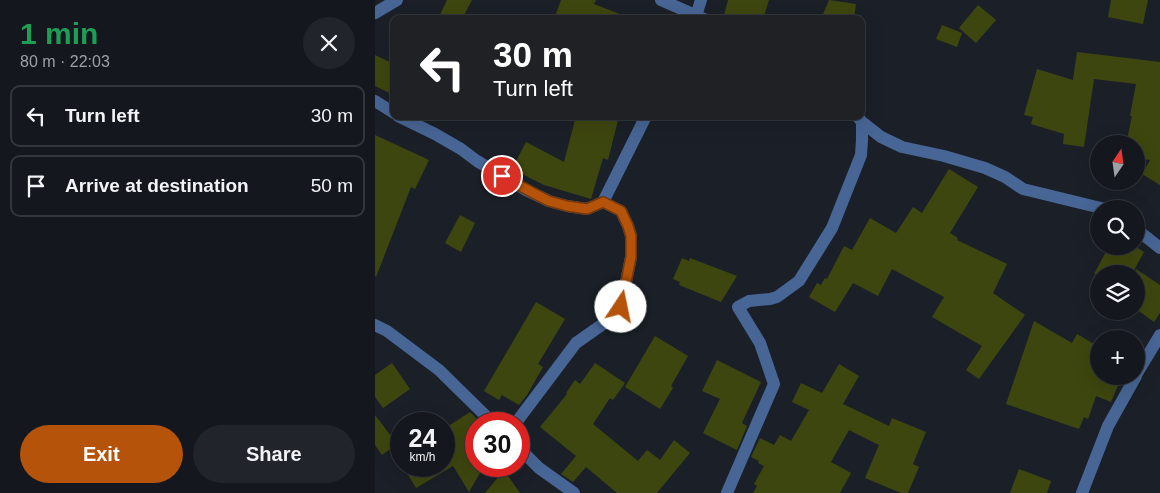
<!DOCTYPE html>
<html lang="en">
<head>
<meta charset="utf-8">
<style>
	:root { --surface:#14181e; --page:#21252b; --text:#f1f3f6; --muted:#9da0a4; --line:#33373c; --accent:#b45309 }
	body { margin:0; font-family:Arial,sans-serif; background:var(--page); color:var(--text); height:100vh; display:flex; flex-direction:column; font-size:19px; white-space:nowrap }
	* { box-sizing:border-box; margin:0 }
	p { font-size:16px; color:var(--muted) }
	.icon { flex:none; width:28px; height:28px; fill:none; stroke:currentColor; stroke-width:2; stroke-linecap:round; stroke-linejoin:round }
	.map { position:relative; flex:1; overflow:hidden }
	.side { display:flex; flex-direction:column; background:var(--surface); width:375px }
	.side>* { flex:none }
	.hud { position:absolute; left:15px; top:15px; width:475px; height:105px; border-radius:10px; box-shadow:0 5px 20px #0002,0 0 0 1px var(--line); background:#202124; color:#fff; overflow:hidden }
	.needle { width:32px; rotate:13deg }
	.buttons { position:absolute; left:715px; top:135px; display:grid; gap:10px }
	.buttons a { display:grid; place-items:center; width:55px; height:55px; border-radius:50%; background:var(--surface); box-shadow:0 5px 20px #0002,0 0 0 1px var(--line); font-size:25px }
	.speed { position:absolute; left:15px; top:412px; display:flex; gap:10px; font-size:25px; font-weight:700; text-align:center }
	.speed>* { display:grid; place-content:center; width:65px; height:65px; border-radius:50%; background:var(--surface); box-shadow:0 5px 20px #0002,0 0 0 1px var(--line); line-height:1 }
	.speed small { font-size:12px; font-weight:400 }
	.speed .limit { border:8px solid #d22; background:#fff; color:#111 }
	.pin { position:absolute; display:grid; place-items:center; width:42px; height:42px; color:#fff; margin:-21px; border:2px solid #fff; border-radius:50%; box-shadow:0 1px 5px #0007 }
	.me { position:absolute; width:55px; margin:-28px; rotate:11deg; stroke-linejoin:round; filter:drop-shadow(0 0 4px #0008) }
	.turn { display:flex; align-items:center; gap:18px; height:105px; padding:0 20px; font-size:22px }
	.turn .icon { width:65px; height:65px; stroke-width:2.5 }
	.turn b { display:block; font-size:35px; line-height:42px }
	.round { display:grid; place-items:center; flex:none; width:52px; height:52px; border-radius:26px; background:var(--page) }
	.headline { display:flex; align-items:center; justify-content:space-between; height:85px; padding:0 20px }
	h1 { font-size:30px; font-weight:700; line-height:38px; color:#1e9e55 }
	.cta { display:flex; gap:10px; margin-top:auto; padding:10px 20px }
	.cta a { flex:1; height:58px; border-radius:30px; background:var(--accent); color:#fff; font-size:20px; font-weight:700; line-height:58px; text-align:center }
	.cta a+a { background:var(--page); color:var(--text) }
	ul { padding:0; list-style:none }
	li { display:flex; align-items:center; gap:15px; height:62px; margin:0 10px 8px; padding:0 10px; border:2px solid var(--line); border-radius:10px }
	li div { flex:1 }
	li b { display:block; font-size:19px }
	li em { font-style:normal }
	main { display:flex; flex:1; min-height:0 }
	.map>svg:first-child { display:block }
	.building { fill:#3e460f }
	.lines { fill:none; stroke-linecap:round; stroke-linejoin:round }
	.street { stroke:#476595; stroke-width:12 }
	.route-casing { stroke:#753606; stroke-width:12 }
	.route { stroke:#b45309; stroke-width:9 }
</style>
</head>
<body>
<main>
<section class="side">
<div class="headline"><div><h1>1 min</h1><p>80 m · 22:03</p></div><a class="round"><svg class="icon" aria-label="close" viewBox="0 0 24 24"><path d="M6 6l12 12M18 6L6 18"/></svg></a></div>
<ul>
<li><svg class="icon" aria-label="left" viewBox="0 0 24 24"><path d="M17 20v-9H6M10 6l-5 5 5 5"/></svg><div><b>Turn left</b></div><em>30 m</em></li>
<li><svg class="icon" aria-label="arrive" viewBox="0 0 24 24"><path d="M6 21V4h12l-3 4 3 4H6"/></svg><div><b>Arrive at destination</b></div><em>50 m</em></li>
</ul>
<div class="cta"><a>Exit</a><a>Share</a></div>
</section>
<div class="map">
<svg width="785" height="493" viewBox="0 0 785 493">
	<rect width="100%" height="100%" fill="#1b2028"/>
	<path class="building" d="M72 0H97L87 19H63Z
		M186 0H221L219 4 255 18V19H179Z
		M353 0H394L388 19H348Z
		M454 0 481 4 479 19H446Z
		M736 0H773L768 24 733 17Z
		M603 5 621 20 601 43 584 28Z
		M567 25 587 33 582 47 561 39Z
		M702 52 785 62V185L767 174 775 160 761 158V144H751L757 116H755L761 84 719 79 709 147 688 144 689 134 656 124 658 117 649 115 662 69 698 80Z
		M0 55 19 64V95L0 86Z
		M201 116H244L233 160 228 158 216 199 169 185 137 169 151 142 189 162Z
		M0 135 54 160 40 189 36 187 1 277 0 276Z
		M574 169 603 187 575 233 583 238 582 240 632 264 618 293 650 315 604 379 591 370 607 346 557 317 569 297 517 269 503 296 478 283 460 312 434 297 442 283 446 285 450 278 452 279 469 246 477 250 495 218 521 233 538 207 547 213Z
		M85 215 100 223 86 252 70 243Z
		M734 246H759L769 252 757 274H719Z
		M307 258 314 261 315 258 362 276 346 302 304 285 305 282 298 279Z
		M761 269 785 285V313L779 322 761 309Z
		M161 302 190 319 163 364 168 367 152 395 144 405 127 395 124 400 109 391Z
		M659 321 697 343 702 334 724 347V376H747L736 402 721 396 713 419 709 417 704 429 631 404Z
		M280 336 313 356 296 386 298 388 285 409 250 387Z
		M342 360 386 382 367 423 372 426 362 450 328 433 345 399 327 391Z
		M17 363 35 389 8 408 0 397V375Z
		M220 363 250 383 238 400 235 398 218 424 263 461 272 450 285 460 299 440 315 453 282 493H242L211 467 198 482 186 474 201 456 165 427 192 394 191 393 200 380 205 384Z
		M464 364 484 376 468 404 514 426 517 418 551 432 538 464 544 467 533 493H526L490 478 504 445 474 430 456 462 476 473 465 493H378L382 486 379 484 389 466 383 463 384 461 376 457 385 438 399 445 405 435 416 441 434 410 417 402 426 383 447 393Z
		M95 412 101 418V466H109L94 492 78 466 41 488 28 466H69V429Z
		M0 415 22 444 7 455 0 445Z
		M644 469 676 481 672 493H635Z
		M129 470 145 493H110Z"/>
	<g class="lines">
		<path class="street" d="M286 0 329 19
			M0 13 22 0
			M320 19 326 0
			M0 101 19 113
			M23 116 60 134 86 149 102 161 127 176 151 190 174 201 192 206 212 209 228 202 246 211 253 226 256 236V257L246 307 238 317 201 343 140 424
			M487 122 506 137 527 147 569 156 610 168 630 177 648 189 730 209
			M228 202 271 116
			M761 229 785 248
			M0 325 12 331 64 370 119 424
			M761 375 785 335
			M144 448 164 468 199 493
			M352 493 399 384 385 343 363 307 374 301 395 299 402 297 424 281 457 228 486 155 487 140V122L482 116
			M707 493 733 426 761 376"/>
	</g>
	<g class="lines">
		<g class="route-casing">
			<path id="route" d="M127 176 162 195 174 201 192 206 212 209 228 202 246 211 253 226 256 236V257L246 307"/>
		</g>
		<use href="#route" class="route"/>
	</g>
</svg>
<div class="buttons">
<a><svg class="needle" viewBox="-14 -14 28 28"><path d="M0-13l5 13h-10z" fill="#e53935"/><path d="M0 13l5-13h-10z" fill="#9da0a4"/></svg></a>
<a><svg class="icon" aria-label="search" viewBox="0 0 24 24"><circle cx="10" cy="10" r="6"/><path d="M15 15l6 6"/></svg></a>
<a><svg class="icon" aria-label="layers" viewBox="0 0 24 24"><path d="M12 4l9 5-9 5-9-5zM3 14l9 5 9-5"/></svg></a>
<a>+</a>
</div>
<div class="speed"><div>24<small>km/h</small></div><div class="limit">30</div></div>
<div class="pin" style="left:127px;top:176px;background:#d93025"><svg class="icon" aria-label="arrive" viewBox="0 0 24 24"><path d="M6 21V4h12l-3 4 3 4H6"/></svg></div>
<svg class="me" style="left:246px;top:307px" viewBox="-20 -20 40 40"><circle r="19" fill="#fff"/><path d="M0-13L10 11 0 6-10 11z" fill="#b45309"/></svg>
<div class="hud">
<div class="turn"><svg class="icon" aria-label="left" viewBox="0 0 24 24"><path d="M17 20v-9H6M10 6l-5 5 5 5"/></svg><div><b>30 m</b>Turn left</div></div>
</div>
</div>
</main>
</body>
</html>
